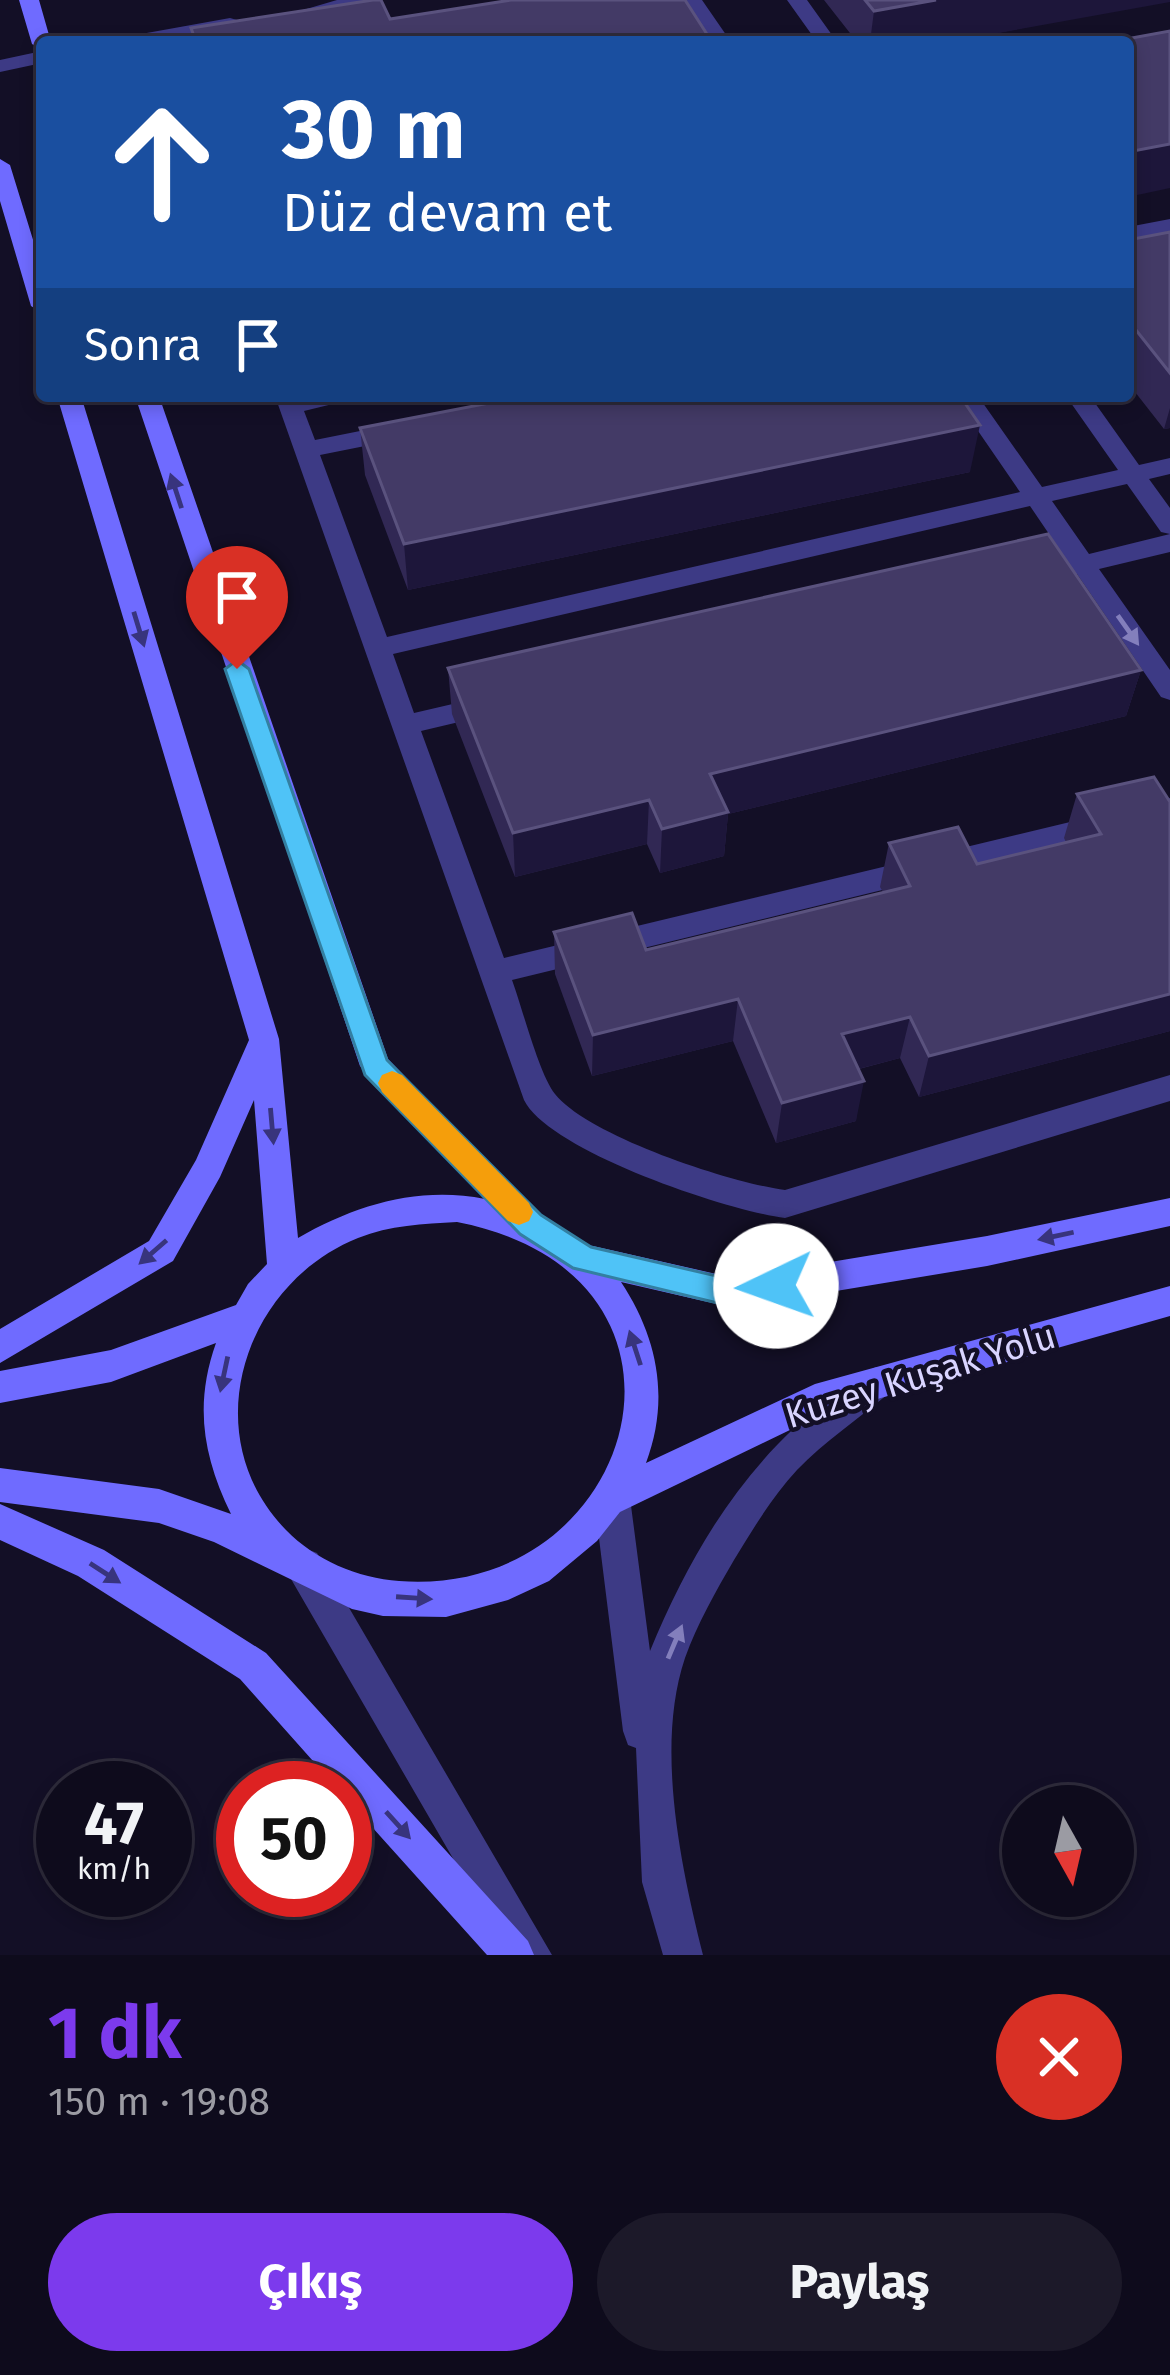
<!DOCTYPE html>
<html lang="tr">
<head>
<meta charset="utf-8">
<style>
	:root { --surface:#0e0b1c; --page:#1c1929; --text:#f1f3f6; --muted:#9b9ba3; --line:#2e2b3b; --accent:#7c3aed }
	body { margin:0; font-family:"Fira Sans",sans-serif; background:var(--page); color:var(--text); height:100vh; display:flex; flex-direction:column; font-size:45px; white-space:nowrap }
	* { box-sizing:border-box; margin:0 }
	p { font-size:39px; color:var(--muted) }
	.icon { flex:none; width:66px; height:66px; fill:none; stroke:currentColor; stroke-width:2; stroke-linecap:round; stroke-linejoin:round }
	.map { position:relative; height:1955px; overflow:hidden }
	.sheet { display:flex; flex-direction:column; background:var(--surface); flex:1 }
	.sheet>* { flex:none }
	.top-card { position:absolute; left:36px; top:36px; width:1098px; height:366px; border-radius:12px; box-shadow:0 6px 18px #0003,0 0 0 3px var(--line); background:#1a4fa0; color:#fff; overflow:hidden }
	.needle { width:78px; rotate:172deg }
	.controls { position:absolute; left:1002px; top:1785px; display:grid; gap:24px }
	.controls a { display:grid; place-items:center; width:132px; height:132px; border-radius:50%; background:var(--surface); box-shadow:0 6px 18px #0003,0 0 0 3px var(--line); font-size:60px }
	.speed { position:absolute; left:36px; top:1761px; display:flex; gap:24px; font-size:60px; font-weight:700; text-align:center }
	.speed>* { display:grid; place-content:center; width:156px; height:156px; border-radius:50%; background:var(--surface); box-shadow:0 6px 18px #0003,0 0 0 3px var(--line); line-height:1 }
	.speed small { font-size:30px; font-weight:400 }
	.speed .limit { border:18px solid #d22; background:#fff; color:#111 }
	.pin { position:absolute; display:grid; place-items:center; width:102px; height:102px; color:#fff; margin:-123px -51px; border-radius:50% 50% 50% 0; rotate:-45deg; box-shadow:0 0 12px #0007 }
	.pin .icon { rotate:45deg }
	.me { position:absolute; width:132px; margin:-66px; rotate:267deg; stroke-linejoin:round; filter:drop-shadow(0 0 9px #0008) }
	.turn { display:flex; align-items:center; gap:42px; height:252px; padding:0 48px; font-size:54px }
	.turn .icon { width:156px; height:156px; stroke-width:2.5 }
	.turn b { display:block; font-size:84px; line-height:102px }
	.then { display:flex; align-items:center; height:114px; padding:0 48px; background:#0003; gap:24px; font-size:45px }
	.round { display:grid; place-items:center; flex:none; width:126px; height:126px; border-radius:63px; background:var(--page) }
	.head { display:flex; align-items:center; justify-content:space-between; height:204px; padding:0 48px }
	h1 { font-size:72px; font-weight:700; line-height:90px; color:var(--accent) }
	.button { display:flex; gap:24px; margin-top:auto; padding:24px 48px }
	.button a { flex:1; height:138px; border-radius:72px; background:var(--accent); color:#fff; font-size:48px; font-weight:700; line-height:138px; text-align:center }
	.button a+a { background:var(--page); color:var(--text) }
	.map>svg:first-child { display:block }
	.lines { fill:none; stroke-linecap:round; stroke-linejoin:round }
	.minor { fill:#3d3a85; fill-rule:evenodd }
	.tertiary { fill:#3d3a85; fill-rule:evenodd }
	.secondary { fill:#6f6bff; fill-rule:evenodd }
	.wall { fill:#312854 }
	.shaded-wall { fill:#1d163a }
	.building { fill:#433a66; stroke:#5a527e; stroke-width:3 }
	.oneway { fill:#38347d }
	.oneway2 { fill:#837fbc }
	.route { fill:#4fc3f7; stroke:#337fa1; stroke-width:3 }
	.slow { fill:#f59e0b }
	.labels { text-anchor:middle; stroke-width:9; stroke-linejoin:round; paint-order:stroke }
	.street-label { font-size:36px; fill:#d9d4ff; stroke:#130f26 }
</style>
</head>
<body>
<div class="map">
<svg width="1170" height="1955" viewBox="0 0 1170 1955">
	<rect width="100%" height="100%" fill="#130f26"/>
	<g class="lines">
		<path class="minor" d="M682 0H702L731 42H711Z
			M787 0H807L837 42H817Z
			M1170 219V231L1128 241V227Z
			M275 396H349L345 401 304 411 315 440 400 423 412 431 400 439 320 455 387 637 1020 492 954 396H978L1042 487 1118 470 1066 396H1090L1139 465 1170 458V474L1149 479 1170 508V534L1161 532 1127 484 1052 501 1089 554 1170 534V552L1099 569 1170 670V700L1161 697 1077 574 1030 586 1021 583 1017 577 1021 571 1066 559 1030 506 393 654 414 713 487 696 500 706 497 713 421 731 504 958 1170 798V820L512 980C522 1007 539 1074 555 1094 588 1136 731 1183 785 1190L1170 1075V1101L785 1218C728 1211 549 1151 524 1100Z"/>
		<path class="tertiary" d="M337 0H380L313 16 303 10Z
			M230 18 237 20V28L163 42H120L130 36Z
			M42 51V63L0 72V60Z
			M876 1367 888 1372 893 1383 888 1394C858 1419 824 1442 797 1470 772 1497 753 1529 734 1560 716 1591 697 1624 685 1658 655 1747 681 1867 703 1955H663L642 1882 636 1748 628 1745 623 1731 594 1498 599 1486 612 1481 625 1486 630 1498 650 1651C691 1552 744 1463 830 1398 845 1387 859 1374 876 1367Z
			M304 1548 317 1553 552 1955H509L291 1579 286 1566 291 1553Z"/>
		<path class="secondary" d="M19 0H39L51 42H42V50L32 44Z
			M0 159 10 165 42 269V313L31 306 0 201Z
			M57 396H81L279 1039 298 1238C356 1205 418 1186 485 1199L360 1066 135 396H159L388 1059 542 1218 584 1244 734 1278 987 1236 1170 1198V1226L987 1266 734 1308 621 1282C658 1338 670 1399 646 1463L815 1384 1170 1286V1316L821 1415 620 1512 597 1541 549 1581 508 1600 446 1617 383 1616 352 1609 214 1542 159 1523 0 1502V1468L159 1489 231 1514C203 1456 194 1405 216 1343L111 1382 0 1403V1371L111 1350 236 1305 248 1284 267 1264 254 1100 220 1177 173 1261 0 1363V1329L149 1241 196 1160 249 1040ZM457 1222C732 1276 637 1599 399 1581 358 1578 315 1560 286 1530 194 1436 243 1284 358 1238 390 1225 423 1224 457 1222Z
			M0 1504 104 1550 266 1653 528 1941 534 1955H487L345 1797V1788H337L240 1679 78 1576 0 1540Z"/>
	</g>
	<path class="wall" d="M824 0H1170L949 42H857Z
		M1170 232V428L1164 429 1128 383V240Z
		M360 428 970 472 408 590 365 475Z
		M448 668 1141 670 1126 716 728 814 724 856 660 873 647 844 515 877 452 714Z
		M1077 794 1170 802V1031L919 1097 900 1058 859 1069 856 1121 776 1143 733 1041 592 1076 555 974 554 932 646 950 883 892 880 887 889 843 977 864 1066 842 1064 838Z"/>
	<path class="shaded-wall" d="M936 0H1170V2L949 42H870L874 11Z
		M1170 144V188L1128 197V152Z
		M1170 408V428L1164 429Z
		M980 425 970 472 408 590 404 544Z
		M1141 670 1126 716 728 814 724 856 660 873 662 829 710 774Z
		M649 800 647 844 515 877 513 833Z
		M1170 994V1031L919 1097 929 1056Z
		M738 999 733 1041 592 1076 593 1035Z
		M910 1017 900 1058 835 1075 842 1034Z
		M864 1081 856 1121 776 1143 782 1103Z"/>
	<path class="building" d="M373 0H381L390 19 511 0H685L712 42H196L191 28Z
		M865 0H936L874 11Z
		M1170 31V144L1128 152V42H1110Z
		M1170 232V373L1128 320V240Z
		M525 396H960L980 425 404 544 360 428Z
		M1048 534 1141 670 710 774 728 812 662 829 649 800 513 833 448 668Z
		M1154 777 1170 802V994L929 1056 910 1017 842 1034 864 1081 782 1103 738 999 593 1035 554 932 632 913 646 950 910 886 889 843 958 827 977 864 1101 834 1077 794Z"/>
	<defs><path id="oneway-solid" d="M-6-.8H1V-3.2L6.5 0L1 3.2V.8H-6Z" transform="scale(3)"/></defs>
	<g class="oneway">
		<use href="#oneway-solid" transform="translate(176 491) rotate(-108)"/>
		<use href="#oneway-solid" transform="translate(139 629) rotate(73)"/>
		<use href="#oneway-solid" transform="translate(272 1126) rotate(85)"/>
		<use href="#oneway-solid" transform="translate(1056 1236) rotate(168)"/>
		<use href="#oneway-solid" transform="translate(153 1252) rotate(139)"/>
		<use href="#oneway-solid" transform="translate(635 1348) rotate(-108)"/>
		<use href="#oneway-solid" transform="translate(224 1374) rotate(102)"/>
		<use href="#oneway-solid" transform="translate(105 1573) rotate(33)"/>
		<use href="#oneway-solid" transform="translate(414 1598) rotate(4)"/>
		<use href="#oneway-solid" transform="translate(398 1825) rotate(48)"/>
	</g>
	<g class="oneway2">
		<use href="#oneway-solid" transform="translate(1128 630) rotate(55)"/>
		<use href="#oneway-solid" transform="translate(675 1642) rotate(-67)"/>
	</g>
	<path class="route" d="M237 660 249 669 387 1060 541 1215 591 1247 734 1280 776 1272 787 1276 792 1286 787 1296 734 1307 573 1268 520 1234 365 1075 225 669Z"/>
	<path class="slow" d="M392 1071 402 1075 529 1203 533 1212 529 1221 519 1225 508 1221 382 1092 378 1083 382 1075Z"/>
	<g class="labels">
		<g class="street-label">
			<text transform="translate(920 1375) rotate(-17)" y="13">Kuzey Kuşak Yolu</text>
		</g>
	</g>
</svg>
<div class="controls">
<a><svg class="needle" viewBox="-14 -14 28 28"><path d="M0-13l5 13h-10z" fill="#e53935"/><path d="M0 13l5-13h-10z" fill="#9b9ba3"/></svg></a>
</div>
<div class="speed"><div>47<small>km/h</small></div><div class="limit">50</div></div>
<div class="pin" style="left:237px;top:669px;background:#d93025"><svg class="icon" aria-label="arrive" viewBox="0 0 24 24"><path d="M6 21V4h12l-3 4 3 4H6"/></svg></div>
<svg class="me" style="left:776px;top:1286px" viewBox="-20 -20 40 40"><circle r="19" fill="#fff"/><path d="M0-13L10 11 0 6-10 11z" fill="#4fc3f7"/></svg>
<div class="top-card">
<div class="turn"><svg class="icon" aria-label="ahead" viewBox="0 0 24 24"><path d="M12 20V5M6 11l6-6 6 6"/></svg><div><b>30 m</b>Düz devam et</div></div>
<div class="then">Sonra<svg class="icon" aria-label="arrive" viewBox="0 0 24 24"><path d="M6 21V4h12l-3 4 3 4H6"/></svg></div>
</div>
</div>
<section class="sheet">
<div class="head"><div><h1>1 dk</h1><p>150 m · 19:08</p></div><a class="round" style="background:#d93025;color:#fff"><svg class="icon" aria-label="close" viewBox="0 0 24 24"><path d="M6 6l12 12M18 6L6 18"/></svg></a></div>
<div class="button"><a>Çıkış</a><a>Paylaş</a></div>
</section>
</body>
</html>
